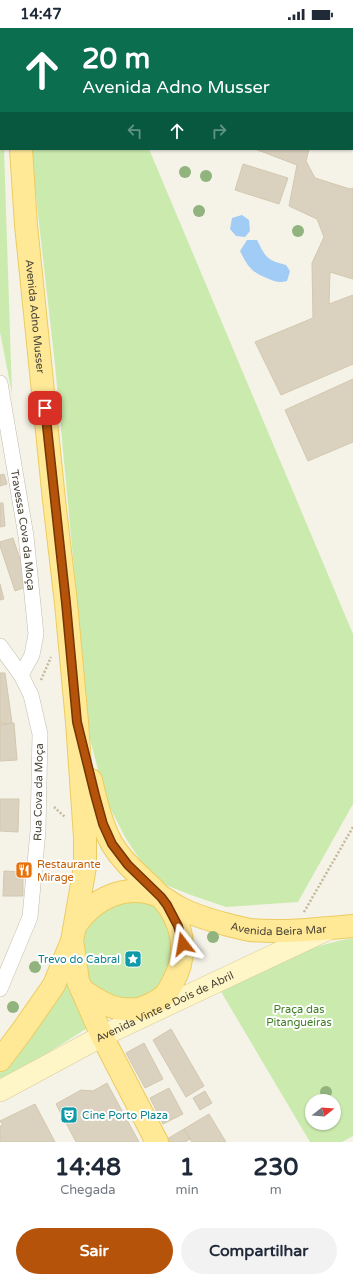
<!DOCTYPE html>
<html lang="pt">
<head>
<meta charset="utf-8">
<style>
	:root { --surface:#fff; --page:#f2f2f3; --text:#1f2937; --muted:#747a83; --accent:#b45309 }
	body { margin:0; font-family:"Varela Round",sans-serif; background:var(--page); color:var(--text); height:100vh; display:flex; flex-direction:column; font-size:15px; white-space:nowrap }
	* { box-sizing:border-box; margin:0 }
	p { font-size:13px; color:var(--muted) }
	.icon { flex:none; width:22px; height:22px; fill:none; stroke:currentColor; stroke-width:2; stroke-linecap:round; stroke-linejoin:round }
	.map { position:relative; height:1114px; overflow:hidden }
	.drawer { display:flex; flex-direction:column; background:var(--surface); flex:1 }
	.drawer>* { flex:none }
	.hud { position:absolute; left:0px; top:0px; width:353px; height:122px; box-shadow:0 1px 3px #0004; background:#0b6e4f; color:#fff; overflow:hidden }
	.needle { width:26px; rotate:73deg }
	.tools { position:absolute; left:305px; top:1066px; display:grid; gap:8px }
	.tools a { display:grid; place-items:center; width:36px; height:36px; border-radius:50%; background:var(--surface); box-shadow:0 1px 3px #0004; font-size:20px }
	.pin { position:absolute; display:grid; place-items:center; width:34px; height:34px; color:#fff; margin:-17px; border-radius:8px; box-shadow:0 2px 6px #0006 }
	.me { position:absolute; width:44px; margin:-22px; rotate:346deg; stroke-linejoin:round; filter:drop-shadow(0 0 3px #0008) }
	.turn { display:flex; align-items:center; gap:14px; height:84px; padding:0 16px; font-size:18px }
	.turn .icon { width:52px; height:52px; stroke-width:2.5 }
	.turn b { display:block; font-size:28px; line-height:34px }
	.lanes { display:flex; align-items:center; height:38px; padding:0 16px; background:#0003; justify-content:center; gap:20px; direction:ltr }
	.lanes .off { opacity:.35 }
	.eta { display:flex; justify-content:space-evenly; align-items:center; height:68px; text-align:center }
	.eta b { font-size:24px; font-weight:700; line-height:28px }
	.action { display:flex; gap:8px; margin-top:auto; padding:8px 16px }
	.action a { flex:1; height:46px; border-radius:24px; background:var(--accent); color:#fff; font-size:16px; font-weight:700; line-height:46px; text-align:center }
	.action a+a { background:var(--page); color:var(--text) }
	.status { display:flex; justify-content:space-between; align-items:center; height:28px; padding:0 20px; background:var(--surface); direction:ltr }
	.status svg { height:11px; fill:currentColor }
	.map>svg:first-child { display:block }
	.green { fill:#cbebae; fill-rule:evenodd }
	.water { fill:#a1ccf5 }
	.building { fill:#dad2bf; stroke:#d3c8af }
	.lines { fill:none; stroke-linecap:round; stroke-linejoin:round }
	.service-casing { stroke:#c1bbaa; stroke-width:10 }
	.minor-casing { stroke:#c1bbaa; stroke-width:16 }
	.secondary-casing { stroke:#d8cb95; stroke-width:22 }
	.primary-casing { stroke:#ebcc60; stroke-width:24 }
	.path { stroke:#c4b89a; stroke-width:2.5; stroke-dasharray:2 2; stroke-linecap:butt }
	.service { stroke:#fff; stroke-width:8 }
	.minor { stroke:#fff; stroke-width:15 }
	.secondary { stroke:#fff6c8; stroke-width:21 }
	.primary { stroke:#ffe997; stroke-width:22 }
	.tree { fill:#91b37d }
	.route-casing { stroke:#753606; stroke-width:10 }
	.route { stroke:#b45309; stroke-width:7 }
	.labels { text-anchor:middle; stroke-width:4; stroke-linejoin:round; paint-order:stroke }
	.street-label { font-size:11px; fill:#494336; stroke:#fff }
	.food-label { font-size:11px; fill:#c56008; stroke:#fff; text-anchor:start }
	.culture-label { font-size:11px; fill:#0d838f; stroke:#fff; text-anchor:end }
	.park-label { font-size:11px; fill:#407f25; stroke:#fff }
</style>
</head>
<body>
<div class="status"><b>14:47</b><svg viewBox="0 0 49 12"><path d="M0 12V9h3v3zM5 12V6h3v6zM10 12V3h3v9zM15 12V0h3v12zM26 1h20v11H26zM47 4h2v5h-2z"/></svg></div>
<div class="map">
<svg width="353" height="1114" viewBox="0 0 353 1114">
	<rect width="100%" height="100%" fill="#f5f2e8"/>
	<path class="green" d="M0 0H8L1 1V121H4L12 366 0 304Z
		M32 121H149L353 606V776L298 874 226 879 191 867 163 856 142 835 125 809 106 772 90 711 55 337 32 133Z
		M122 870 160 877 178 901 162 961 129 974 89 961 80 899Z
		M353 910V1108L342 1114H310L220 962C263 943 306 917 353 910ZM312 1073H334V1095H312Z
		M70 936 92 997 0 1055V1045L19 1019Z"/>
	<path class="water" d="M242 187 249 192 250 203 245 209 236 208 230 201 232 190Z
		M247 212H257C266 230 267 232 286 237L290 243 287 253C279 255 276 254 269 251 252 245 248 239 240 223Z"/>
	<path class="building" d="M292 0H346L291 1Z
		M352 43H353V106H352Z
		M255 121H309L306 133 315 150 350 161 353 160V251L330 244 329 276 353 267V336L281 367 255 314 313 290 312 235 324 209 317 191 289 178 297 137Z
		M243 136 288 150 279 176 235 162Z
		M353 351V414L308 433 285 382Z
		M4 446 7 456 0 458V447Z
		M0 475H3L5 498 0 499Z
		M13 510 29 558 15 563 0 518V514Z
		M0 556 4 571 0 572Z
		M0 645H5L12 695 0 696Z
		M14 695 17 732 0 733V697Z
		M0 771H19L18 804 0 803Z
		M4 843 23 844V868H3Z
		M171 1001 204 1058 186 1069 153 1012Z
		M144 1015 163 1051 145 1060 126 1025Z
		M107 1055 139 1114H76L56 1076 81 1062 93 1063Z
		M169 1060 183 1086 163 1096 150 1070Z
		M205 1063 212 1075 200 1082 193 1070Z
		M35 1076 55 1114H0V1098L3 1097 0 1093Z
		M209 1086 226 1114H192L184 1101Z
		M184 1101 190 1111 185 1114H169L167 1111Z"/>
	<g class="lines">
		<g class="service-casing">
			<path id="service" d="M240 1 241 0"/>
		</g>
		<g class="minor-casing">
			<g id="minor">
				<path id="s1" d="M0 355 26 508 36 606 32 627 21 647"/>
				<path d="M0 618 21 647 31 667 40 706 38 803 30 889 0 961"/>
			</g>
		</g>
		<g class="secondary-casing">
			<g id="secondary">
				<path id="s2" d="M0 1063 102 1008 329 901"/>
			</g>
		</g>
		<g class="primary-casing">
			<g id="primary">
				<path d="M28 1V0"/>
				<path id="s3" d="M21 121 26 197 54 472 66 575 77 694 85 809V839L72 913 75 932 78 953 102 1008 157 1114"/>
				<path id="s4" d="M75 898C95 869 126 855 159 868 167 871 173 877 180 880 197 889 214 893 232 898 238 899 244 901 250 902 283 905 320 901 353 898"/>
				<path d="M82 962C102 975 114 984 138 981 147 979 159 973 165 967 168 964 171 958 173 954 189 925 183 893 161 869 144 850 126 839 112 816 101 796 96 773 91 752"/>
				<path d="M0 1032 22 1003 54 957 72 913"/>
			</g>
		</g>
		<path class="path" d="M41 652 51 629
			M54 779 65 789
			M304 884 353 799"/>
		<use href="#service" class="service"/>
		<use href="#minor" class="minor"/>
		<use href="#secondary" class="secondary"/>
		<use href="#primary" class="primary"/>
	</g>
	<g class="tree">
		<circle cx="185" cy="144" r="6"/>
		<circle cx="206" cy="148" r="6"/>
		<circle cx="199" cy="183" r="6"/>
		<circle cx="298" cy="203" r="6"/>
		<circle cx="213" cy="909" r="6"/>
		<circle cx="35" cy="939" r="6"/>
		<circle cx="13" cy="979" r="6"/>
		<circle cx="326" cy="1064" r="6"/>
	</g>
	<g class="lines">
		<g class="route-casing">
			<path id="route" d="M45 380 66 575 77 694 95 767 103 796 112 816 128 837 161 869 167 877 178 898 183 916"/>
		</g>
		<use href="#route" class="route"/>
	</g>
	<defs>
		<g id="restaurant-square" transform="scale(0.9)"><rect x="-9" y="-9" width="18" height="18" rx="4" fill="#e8710a" stroke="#fff"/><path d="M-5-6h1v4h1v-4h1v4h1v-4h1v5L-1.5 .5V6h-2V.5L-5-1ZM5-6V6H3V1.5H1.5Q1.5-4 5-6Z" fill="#fff"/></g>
		<g id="sight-square" transform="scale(0.9)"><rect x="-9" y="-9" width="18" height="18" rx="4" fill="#0f9aa8" stroke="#fff"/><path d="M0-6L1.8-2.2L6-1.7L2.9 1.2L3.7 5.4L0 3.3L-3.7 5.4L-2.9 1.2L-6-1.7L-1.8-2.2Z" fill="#fff"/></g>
		<g id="theatre-square" transform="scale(0.9)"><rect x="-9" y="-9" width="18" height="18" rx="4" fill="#0f9aa8" stroke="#fff"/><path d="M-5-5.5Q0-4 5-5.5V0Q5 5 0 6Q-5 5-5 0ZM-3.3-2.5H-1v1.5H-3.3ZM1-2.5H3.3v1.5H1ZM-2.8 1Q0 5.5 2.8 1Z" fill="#fff"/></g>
	</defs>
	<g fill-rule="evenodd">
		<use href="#restaurant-square" x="24" y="842"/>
		<use href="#sight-square" x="133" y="931"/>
		<use href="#theatre-square" x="69" y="1087"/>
	</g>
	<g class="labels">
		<g class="street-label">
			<text dy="4" stroke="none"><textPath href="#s3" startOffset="168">Avenida Adno Musser</textPath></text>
			<text dy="4" stroke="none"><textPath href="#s1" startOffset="149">Travessa Cova da Moça</textPath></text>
			<text transform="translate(38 764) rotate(-89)" y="4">Rua Cova da Moça</text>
			<text dy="4" stroke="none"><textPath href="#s4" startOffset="223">Avenida Beira Mar</textPath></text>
			<text dy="4" stroke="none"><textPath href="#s2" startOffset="185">Avenida Vinte e Dois de Abril</textPath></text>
		</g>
		<g class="food-label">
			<text x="37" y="840">Restaurante<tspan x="37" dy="13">Mirage</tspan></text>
		</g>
		<g class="culture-label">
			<text x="120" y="935">Trevo do Cabral</text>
			<text x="82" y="1091" text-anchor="start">Cine Porto Plaza</text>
		</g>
		<g class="park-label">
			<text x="299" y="985">Praça das<tspan x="299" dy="13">Pitangueiras</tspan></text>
		</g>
	</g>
</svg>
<div class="tools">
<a><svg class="needle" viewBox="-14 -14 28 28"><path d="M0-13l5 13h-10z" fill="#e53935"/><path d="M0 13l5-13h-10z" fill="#747a83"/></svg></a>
</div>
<div class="pin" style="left:45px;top:380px;background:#d93025"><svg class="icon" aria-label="arrive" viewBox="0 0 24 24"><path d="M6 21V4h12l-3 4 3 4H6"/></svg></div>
<svg class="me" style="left:183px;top:916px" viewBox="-20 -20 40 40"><path d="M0-17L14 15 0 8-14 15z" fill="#b45309" stroke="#fff" stroke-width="4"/></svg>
<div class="hud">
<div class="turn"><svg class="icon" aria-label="ahead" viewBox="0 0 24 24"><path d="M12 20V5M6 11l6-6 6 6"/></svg><div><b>20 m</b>Avenida Adno Musser</div></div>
<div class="lanes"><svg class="icon off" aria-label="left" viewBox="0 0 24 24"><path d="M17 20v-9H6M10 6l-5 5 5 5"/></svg><svg class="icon" aria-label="ahead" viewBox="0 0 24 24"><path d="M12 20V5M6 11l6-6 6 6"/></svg><svg class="icon off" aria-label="right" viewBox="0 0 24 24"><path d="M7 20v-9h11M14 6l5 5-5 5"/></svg></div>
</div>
</div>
<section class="drawer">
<div class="eta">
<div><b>14:48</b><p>Chegada</p></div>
<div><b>1</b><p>min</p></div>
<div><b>230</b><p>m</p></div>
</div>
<div class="action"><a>Sair</a><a>Compartilhar</a></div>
</section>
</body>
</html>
